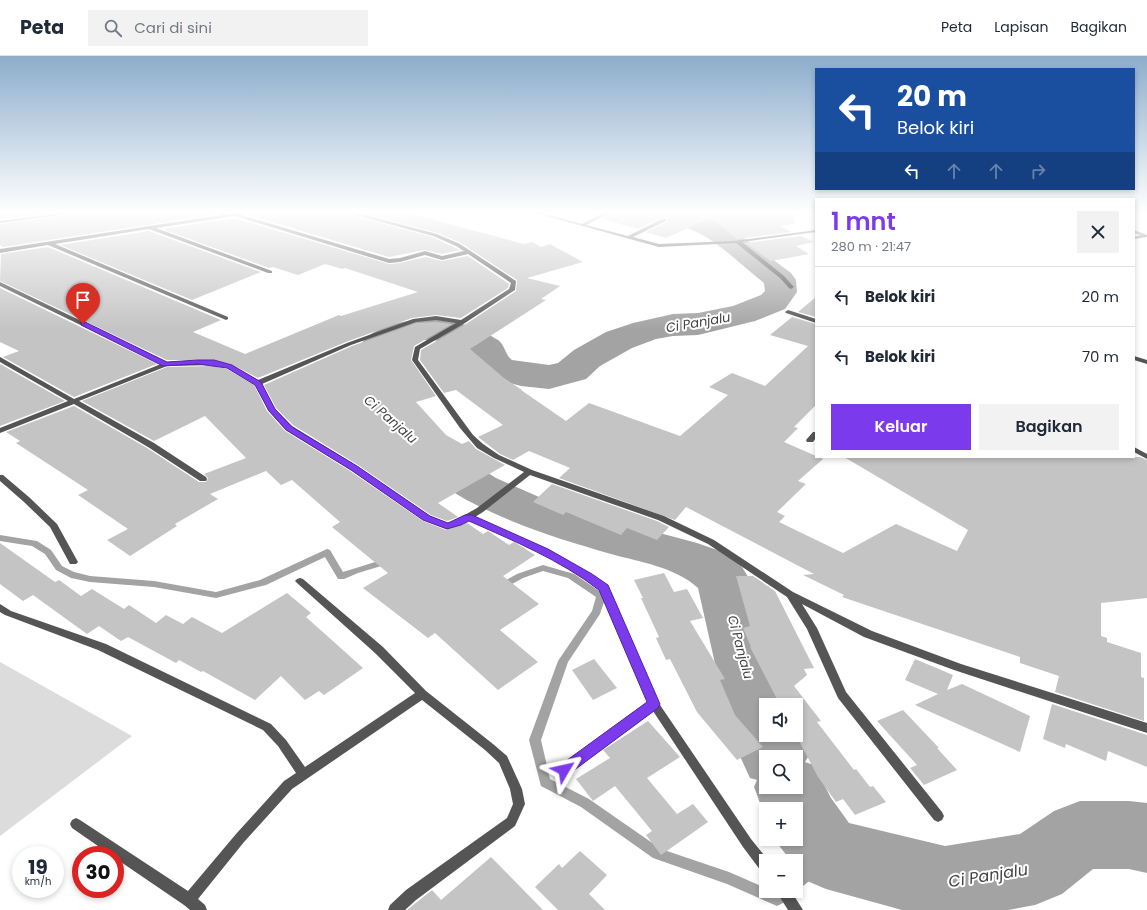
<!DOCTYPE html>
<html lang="id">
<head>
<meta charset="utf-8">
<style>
	:root { --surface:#fff; --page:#f2f2f3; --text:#1f2937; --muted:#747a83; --line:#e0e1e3; --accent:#7c3aed }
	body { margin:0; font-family:Poppins,sans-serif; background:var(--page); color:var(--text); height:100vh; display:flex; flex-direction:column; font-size:15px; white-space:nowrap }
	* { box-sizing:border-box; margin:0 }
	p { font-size:13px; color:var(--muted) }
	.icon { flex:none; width:22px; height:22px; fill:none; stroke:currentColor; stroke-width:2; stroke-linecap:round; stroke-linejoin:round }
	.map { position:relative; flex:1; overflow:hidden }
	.drawer { position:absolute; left:815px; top:142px; width:320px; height:260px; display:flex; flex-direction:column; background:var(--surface); border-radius:0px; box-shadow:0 2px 6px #0003 }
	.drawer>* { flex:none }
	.banner { position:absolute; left:815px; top:12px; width:320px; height:122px; border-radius:0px; box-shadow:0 2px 6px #0003; background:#1a4fa0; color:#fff; overflow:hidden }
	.fabs { position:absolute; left:759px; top:642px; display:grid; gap:8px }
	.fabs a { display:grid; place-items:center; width:44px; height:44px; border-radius:0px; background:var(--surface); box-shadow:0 2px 6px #0003; font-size:20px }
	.speed { position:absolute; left:12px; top:790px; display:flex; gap:8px; font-size:20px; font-weight:700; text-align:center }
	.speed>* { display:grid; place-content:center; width:52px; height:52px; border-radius:50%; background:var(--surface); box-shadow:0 2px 6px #0003; line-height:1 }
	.speed small { font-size:10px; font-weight:400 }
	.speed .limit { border:6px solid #d22; background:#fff; color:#111 }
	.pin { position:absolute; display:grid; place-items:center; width:34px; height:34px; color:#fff; margin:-41px -17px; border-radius:50% 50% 50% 0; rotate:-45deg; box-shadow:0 0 4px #0007 }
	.pin .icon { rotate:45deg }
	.me { position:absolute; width:44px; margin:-22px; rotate:54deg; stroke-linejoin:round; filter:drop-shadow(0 0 3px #0008) }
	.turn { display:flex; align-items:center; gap:14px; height:84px; padding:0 16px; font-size:18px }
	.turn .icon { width:52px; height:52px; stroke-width:2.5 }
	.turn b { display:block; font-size:28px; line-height:34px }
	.lanes { display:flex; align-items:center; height:38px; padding:0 16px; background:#0003; justify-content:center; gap:20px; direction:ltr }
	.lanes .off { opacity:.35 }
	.round { display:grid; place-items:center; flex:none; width:42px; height:42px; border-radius:0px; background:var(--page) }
	.headline { display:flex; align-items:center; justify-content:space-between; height:68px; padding:0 16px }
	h1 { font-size:24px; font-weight:600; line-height:30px; color:var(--accent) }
	.button { display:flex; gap:8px; margin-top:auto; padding:8px 16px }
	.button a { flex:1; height:46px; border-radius:0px; background:var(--accent); color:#fff; font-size:16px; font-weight:600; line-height:46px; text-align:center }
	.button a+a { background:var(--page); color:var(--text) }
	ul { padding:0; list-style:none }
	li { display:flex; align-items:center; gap:12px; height:60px; padding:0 16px; border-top:1px solid var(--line) }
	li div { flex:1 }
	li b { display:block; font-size:15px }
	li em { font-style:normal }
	header { display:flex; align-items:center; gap:24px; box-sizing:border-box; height:56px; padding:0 20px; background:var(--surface); border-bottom:1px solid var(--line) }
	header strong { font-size:19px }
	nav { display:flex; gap:22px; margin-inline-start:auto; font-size:14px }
	.search { width:280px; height:36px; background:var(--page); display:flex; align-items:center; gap:10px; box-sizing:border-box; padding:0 14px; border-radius:0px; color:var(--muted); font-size:15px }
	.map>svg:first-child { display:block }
	.green { fill:#dcdcdc }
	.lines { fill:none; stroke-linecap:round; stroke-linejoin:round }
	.stream { fill:#a3a3a3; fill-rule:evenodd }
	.river { fill:#a3a3a3; fill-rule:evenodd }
	.building { fill:#c4c4c4 }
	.street { fill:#555; fill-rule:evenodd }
	.route { fill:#7c3aed; stroke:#51269a }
	.labels { text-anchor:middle; stroke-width:4; stroke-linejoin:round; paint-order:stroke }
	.water-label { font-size:13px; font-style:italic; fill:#444; stroke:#fff }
	.near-water-label { font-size:16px; font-style:italic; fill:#444; stroke:#fff }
</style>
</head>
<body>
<header>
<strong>Peta</strong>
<div class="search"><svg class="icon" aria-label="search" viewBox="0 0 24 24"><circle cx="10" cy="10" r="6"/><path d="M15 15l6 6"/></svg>Cari di sini</div>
<nav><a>Peta</a><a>Lapisan</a><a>Bagikan</a></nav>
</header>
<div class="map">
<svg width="1147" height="854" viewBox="0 0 1147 854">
	<rect width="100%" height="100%" fill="#fff"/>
	<path class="green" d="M0 606 132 680 0 780Z"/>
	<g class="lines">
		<path class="stream" d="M665 155H683V157L681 158Z
			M0 479 37 485 51 494 62 510 74 516 90 520 154 525 216 536 260 524 327 493 330 494 343 516 388 502 391 503 392 505 391 507 358 517 344 523H338L325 501 266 529 216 542 154 531 90 526 71 522 56 514 45 498 32 490 0 485Z
			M543 509 574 518 604 538 606 540 600 558 568 606 541 684 550 723 589 743 661 793 729 816 766 832V835H794C791 842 784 847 777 850L727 828 653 802 581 751 541 730 529 684 558 605 592 555 596 541 568 522 543 515 523 522 505 532H499L497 530 499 528 517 518Z
			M826 791 830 793 832 797C828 808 807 830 796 834V819L822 793Z"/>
		<path class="river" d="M669 155H696L708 162 728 170 791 217 796 224 797 236 785 253 755 265 698 279 673 280 656 283 632 292 600 310 586 323 549 333 521 330 484 320 472 306 470 299C453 289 434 279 413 286 393 292 390 302 366 296L361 288C368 278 377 274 388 270 425 257 465 263 498 284 505 289 505 299 512 304L549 309 558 307 574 294 606 276 633 267 673 258 698 257 733 250 761 239 765 235 764 227C746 213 728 195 709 183 695 173 678 172 668 157Z
			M421 375 437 379 463 401 496 422 539 441 626 468 697 487 726 497 742 511 750 524 788 649H766V679H796V676L808 701 805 706 814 709 831 742 849 767 945 790 1020 778 1054 755 1080 745H1129L1147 747V817L1129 813H1093L1062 838 1035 849 1008 854H902L826 833 800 822 796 815V805H791L774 783H796V753H766V764C761 754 759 742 754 731L757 724 750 722 732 683 698 532C675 511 640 506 611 498 544 479 440 447 399 388L405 379ZM766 701H796V731H766Z"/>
	</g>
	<path class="building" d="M0 155H67L0 163Z
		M85 155H218L219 158 3 191 0 189V168L82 157Z
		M262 155H343L344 157 432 181 460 194 442 198 425 194 389 201 248 159 259 157Z
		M354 155H401L524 188 532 186 541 191 550 188 583 206 527 222 560 230 541 243 546 244 470 293 504 322 522 334H521L566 365 589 347 680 380 728 339 709 331 732 317 765 330 808 290 770 279 792 261 816 268V349L794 371 798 372 784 386 823 403 798 425 806 428 777 456 785 460 779 466 843 497 896 468 957 495 968 474 844 401H1140L1147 404V542L1101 547V580L1107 582V586L1141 597V621L1144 622V665L1055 636 1059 620 1020 607V601L842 541 844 539 803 519 814 518 686 451 675 464 559 422 570 412 529 395 513 404 500 398 478 381 503 369 456 334 444 337 420 304 421 294 466 268 516 235 517 224 461 187 438 177Z
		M614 155H794L795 168 780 170 792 176 737 183 711 162 666 182 646 176 667 166V162H661L638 173 602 163 613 157Z
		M235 162 389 208 400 207 425 201 442 205 468 200 509 228 508 232 461 262 436 259 412 262 346 286 258 322 233 309 214 304H167L0 225 1 198 48 191 221 264 193 276 245 298 339 259 341 260 418 236 345 212 342 213 325 208 298 219 273 211 269 212 162 173Z
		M149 175 261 216 192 244 60 189Z
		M801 180 814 186 796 190 809 198 771 205 746 187Z
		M0 232 157 308 74 341 3 301 19 295 0 286Z
		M816 241V261L798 256Z
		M436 266 452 268 414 290 411 304 436 340 416 346 446 379 462 388 469 385 476 393 505 409 438 447 458 461 447 465 431 459 358 409 293 369 276 352 264 329 352 290 416 267Z
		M0 308 65 345 0 370Z
		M214 310 227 313 254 329 267 355 285 375 350 415 423 465 446 474 467 467 483 478 488 475 509 489 514 486 516 487 535 499 503 520 539 548 500 574 538 606 498 634 435 577 428 582 363 532 388 517 332 471 340 466 292 424 281 429 266 415 210 438 218 443 175 468 177 470 130 500 107 484 128 473 78 439 88 434 16 387 20 385 6 376 74 350 147 392 199 426H206L208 422 204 418 246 402 205 360 154 385 82 345 167 311Z
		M552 428 657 465 669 471 657 484 627 472 621 479 566 456 563 459 533 446Z
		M0 487 55 526 59 524 81 540 92 533 124 553 129 549 156 567 166 559 183 568 192 561 222 577 287 537 311 557 306 561 363 612 324 639 319 635 305 644 281 620 255 644 203 615 201 616 179 604 176 607 128 581 121 585 99 570 87 578 33 539 23 545 0 528Z
		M664 517 674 536 687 533 703 562 690 565 725 623 720 624 735 659 763 691 737 704 697 656 670 603 666 604 656 582 659 581 641 542H643L634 524Z
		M736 520H753L775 535 814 612 804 613 807 619 794 630 821 665 817 666 854 714 856 713 870 731 873 730 886 746 855 759 843 743 836 746 818 721 796 679V649H780L750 591H751L743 572 750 570Z
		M594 603 617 632 593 644 572 614Z
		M915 603 953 619 947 634 962 628 1030 660 1020 696 915 649 938 638 905 624Z
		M1052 648 1147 679V711L1108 695 1106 705 1066 688 1065 692 1043 683Z
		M903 654 939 692H937L957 714 924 729 910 712 917 709 877 665Z
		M648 665 680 701 647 722 677 758 693 748 708 766 661 799 646 779 652 775 615 730 593 745 576 723 610 702 603 694Z
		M580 795 607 819 589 838 605 854H558L535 831 559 808 562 812Z
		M491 801 543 854H407L432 834 441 844Z"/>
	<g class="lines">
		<path class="street" d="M75 155H84L82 156 0 167V165Z
			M219 155H223L225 158 261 155 259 156 241 159 389 203 400 202 425 195 442 200 464 195 456 190 433 180 344 156V155H350L437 178 460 188 516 225 515 234 465 267 420 293 418 304 473 379 483 388 499 399 532 414 664 460 714 484 793 536 872 575 961 608 1147 667V677L954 614 864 581 802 548 817 572 846 636 942 756 944 760 942 764 938 766 934 764 838 642 807 573 787 541 708 488 658 464 530 419 483 456 475 461 559 499 607 529 658 646 751 783 769 805H766V817L761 815 743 791 653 655 568 718 564 719 560 718 558 714 560 710 648 646 600 533 552 503 518 486 468 464 460 469 447 473 424 464 351 414 286 374 268 354 255 328 228 312 214 309 167 310 79 345 154 387 206 421 207 423 206 425H200L148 391 74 348 0 377V372L68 345 0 306V301L74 343 161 308 0 230V226L167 306 214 305 232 310 258 324 347 287 413 263 436 260 461 264 509 233 511 227 468 198 442 204 425 199 400 206 389 207 235 160 156 172 272 215V217H268L149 173 55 188 228 261V263L226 264 48 189 0 197V193L221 159ZM436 264 456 267 415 291 412 304 460 372 477 392 494 402 524 416 477 452 454 465 447 467 430 460 357 410 292 370 275 353 262 328 351 289 416 266Z
			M528 155H534L582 168 607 155H612V156L586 169 628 180 662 163H666V165L633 181 659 188 733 185 816 174V176L742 186 784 220 794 231 791 233 789 232 780 222 736 187 659 191Z
			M1139 155H1147V157L1139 156Z
			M1134 174 1147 179V181L1134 183V181L1141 179 1134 177Z
			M788 254 816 263V267L786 257 785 256Z
			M1134 300 1147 304V308L1134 304Z
			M813 376H816V382L813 386H807L806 384Z
			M1134 391 1147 398V403L1134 396Z
			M0 419H3L30 442 57 468 78 506 76 508H70L50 471 24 446 0 425Z
			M300 522 303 523 383 591 426 635 493 688 507 700 522 733 525 748 515 770 416 844 405 854H388L390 849 406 834 507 762 513 748 510 733 499 707 485 694 422 644 292 733 244 786 198 843 205 849 207 854H190L184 849 115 802V799H111L72 772 70 768 72 764 76 762 80 764 188 835 236 778 284 725 296 717 278 690 263 674 98 594 5 559 0 556V548L11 555 106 588 271 668 286 684 305 711 415 637 375 597 297 527 295 525 297 523Z
			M776 835H791L803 854H788Z"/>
	</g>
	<linearGradient id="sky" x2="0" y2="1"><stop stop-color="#8cadcc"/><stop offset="0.57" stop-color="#fff"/><stop offset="1" stop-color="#fff" stop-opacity="0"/></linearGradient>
	<rect width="1147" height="274" fill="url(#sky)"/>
	<path class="route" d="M81 266H85L167 306 198 304H214L232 309 261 326 275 353 292 371 357 410 430 460 448 467 465 459H472L548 493 592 518 608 529 660 648 658 652 569 718 564 720 559 718 557 714 559 710 647 646 599 534C560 504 514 485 469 465L461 469 447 473 423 464 351 414 286 374 269 355 255 329 227 312 198 308 163 310 81 269Z"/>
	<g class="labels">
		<g class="water-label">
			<text transform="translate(698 266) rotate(-10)" y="5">Ci Panjalu</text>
			<text transform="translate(391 363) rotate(41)" y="5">Ci Panjalu</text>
			<text transform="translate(741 591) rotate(75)" y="5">Ci Panjalu</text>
		</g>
		<g class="near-water-label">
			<text transform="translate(988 819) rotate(-9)" y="6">Ci Panjalu</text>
		</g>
	</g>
</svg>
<div class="fabs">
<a><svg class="icon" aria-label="sound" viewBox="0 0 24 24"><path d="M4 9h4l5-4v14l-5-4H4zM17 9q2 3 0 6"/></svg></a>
<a><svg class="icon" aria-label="search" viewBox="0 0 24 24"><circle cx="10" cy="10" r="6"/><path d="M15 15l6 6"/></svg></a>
<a>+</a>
<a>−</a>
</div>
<div class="speed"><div>19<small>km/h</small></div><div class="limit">30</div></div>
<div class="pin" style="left:83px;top:268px;background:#d93025"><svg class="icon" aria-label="arrive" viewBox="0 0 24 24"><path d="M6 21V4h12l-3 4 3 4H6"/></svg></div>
<svg class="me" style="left:564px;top:714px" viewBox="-20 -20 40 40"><path d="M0-17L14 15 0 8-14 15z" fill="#7c3aed" stroke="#fff" stroke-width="4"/></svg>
<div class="banner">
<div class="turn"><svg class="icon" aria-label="left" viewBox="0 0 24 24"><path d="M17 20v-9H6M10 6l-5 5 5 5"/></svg><div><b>20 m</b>Belok kiri</div></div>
<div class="lanes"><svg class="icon" aria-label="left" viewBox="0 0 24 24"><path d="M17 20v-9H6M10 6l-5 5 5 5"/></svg><svg class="icon off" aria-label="ahead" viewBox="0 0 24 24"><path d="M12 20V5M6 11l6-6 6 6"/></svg><svg class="icon off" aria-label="ahead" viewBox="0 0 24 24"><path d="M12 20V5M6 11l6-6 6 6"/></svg><svg class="icon off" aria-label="right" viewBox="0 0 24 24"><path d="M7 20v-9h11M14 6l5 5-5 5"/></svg></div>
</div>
<section class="drawer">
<div class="headline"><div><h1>1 mnt</h1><p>280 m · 21:47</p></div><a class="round"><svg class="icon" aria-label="close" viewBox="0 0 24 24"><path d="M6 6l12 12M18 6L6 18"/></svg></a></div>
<ul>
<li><svg class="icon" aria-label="left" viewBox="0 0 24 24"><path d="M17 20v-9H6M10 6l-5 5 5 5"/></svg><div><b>Belok kiri</b></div><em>20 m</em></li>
<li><svg class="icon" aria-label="left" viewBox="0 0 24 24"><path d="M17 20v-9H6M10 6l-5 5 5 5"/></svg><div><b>Belok kiri</b></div><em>70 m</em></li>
</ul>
<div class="button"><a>Keluar</a><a>Bagikan</a></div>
</section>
</div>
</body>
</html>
